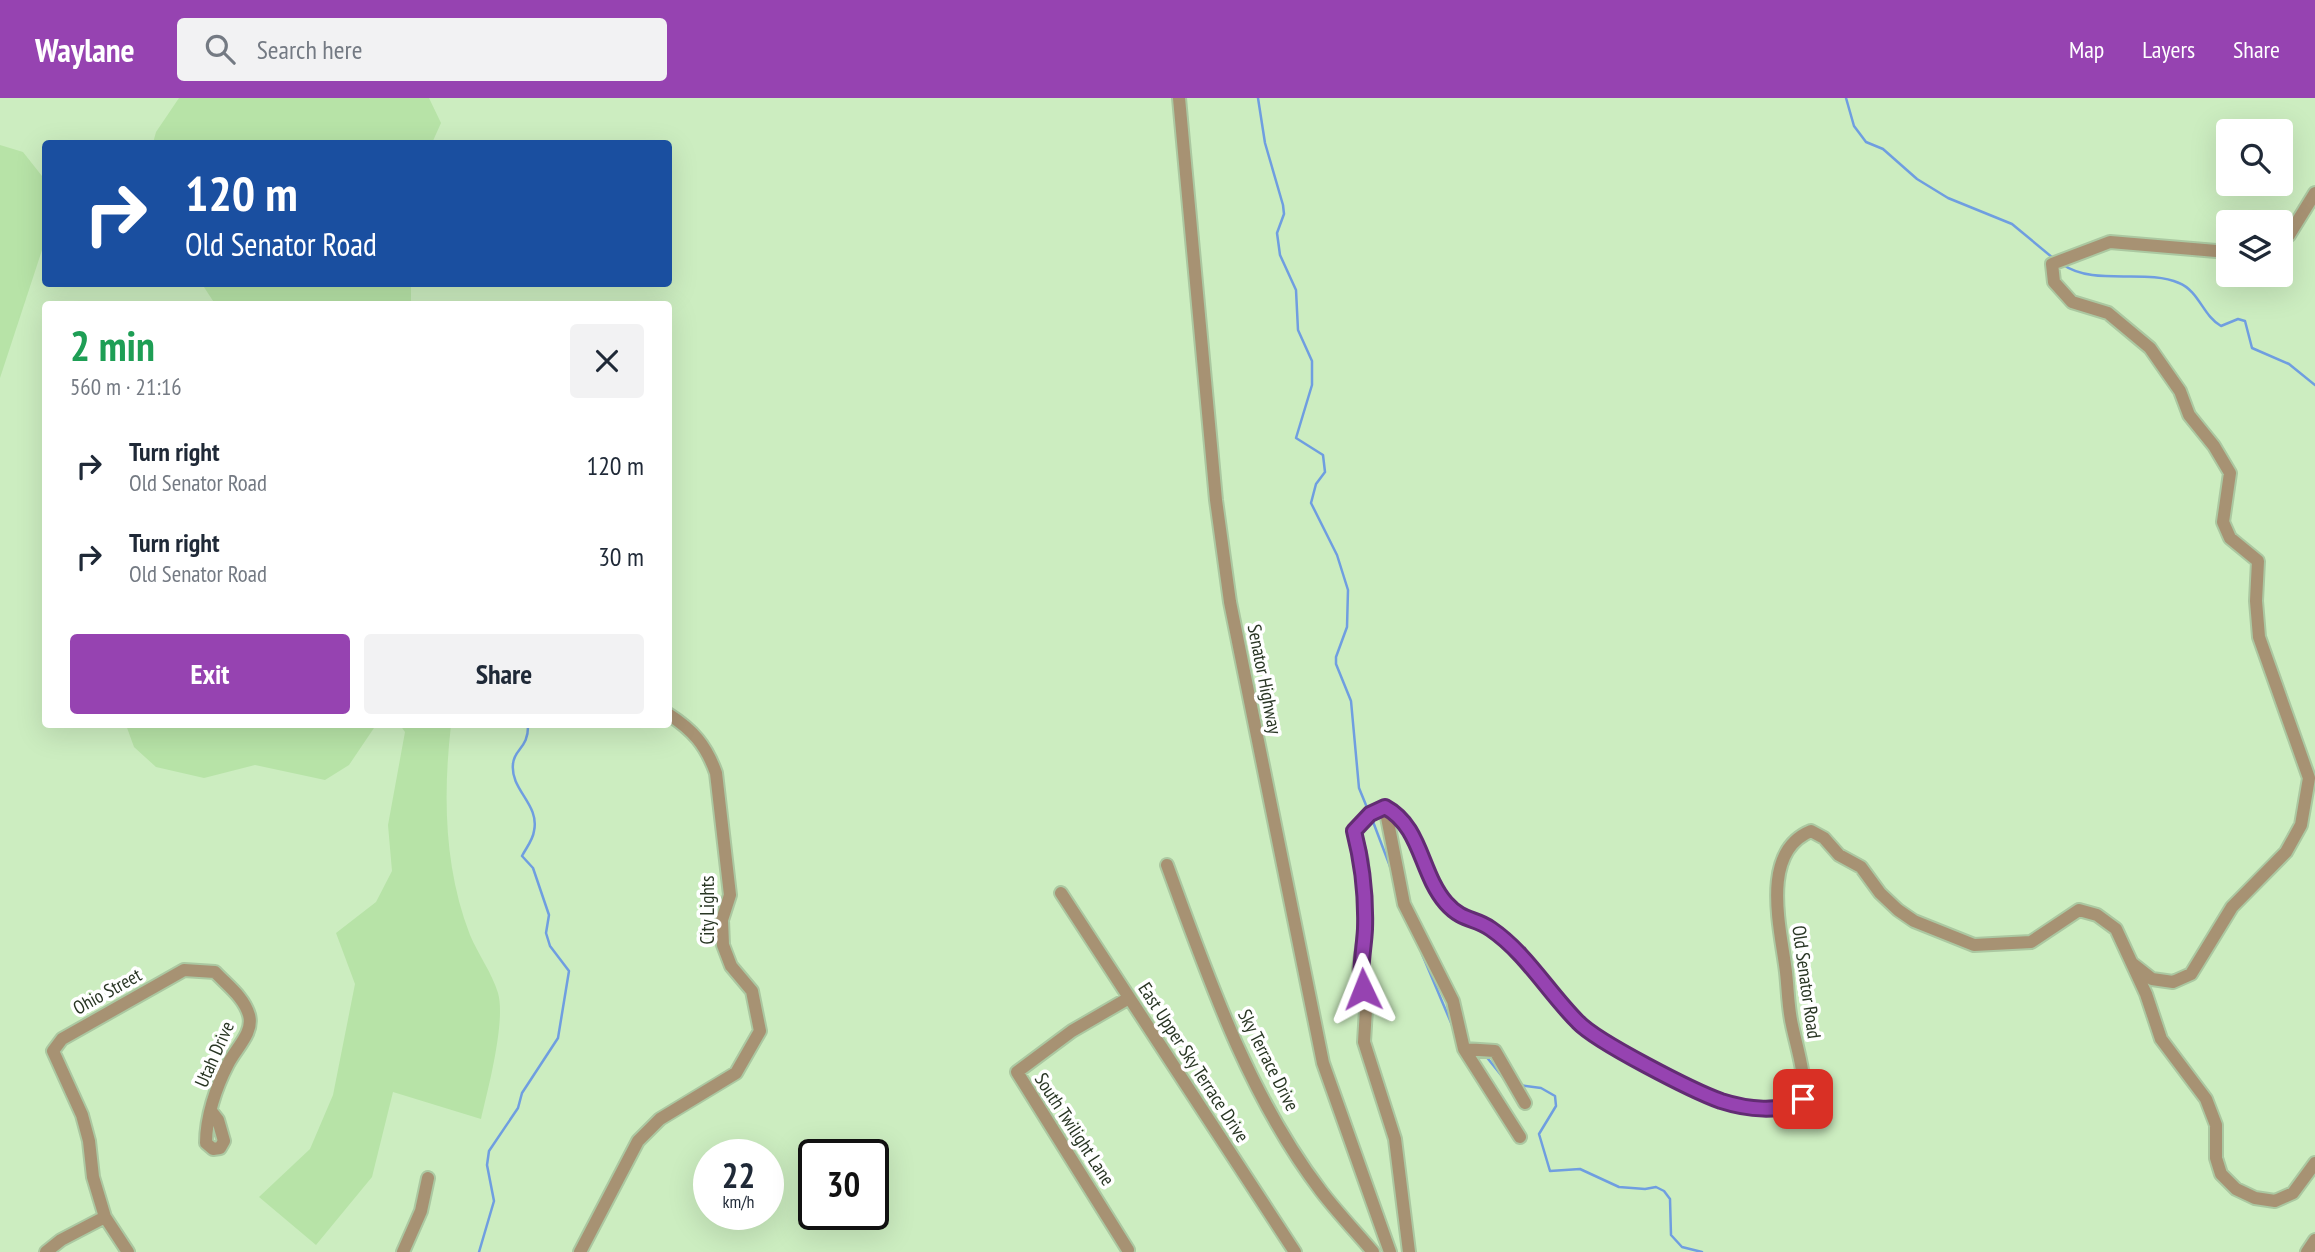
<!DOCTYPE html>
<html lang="en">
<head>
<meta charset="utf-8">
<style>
	:root { --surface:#fff; --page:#f2f2f3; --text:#1f2937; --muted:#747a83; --accent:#9643b1 }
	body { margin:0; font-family:"PT Sans Narrow",sans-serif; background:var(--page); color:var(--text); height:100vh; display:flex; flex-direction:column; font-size:26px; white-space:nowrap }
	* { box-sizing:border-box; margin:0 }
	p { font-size:23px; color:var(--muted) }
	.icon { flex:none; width:38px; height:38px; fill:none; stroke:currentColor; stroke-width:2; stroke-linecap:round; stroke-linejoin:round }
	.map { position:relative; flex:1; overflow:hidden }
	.sheet { position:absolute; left:42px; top:203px; width:630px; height:427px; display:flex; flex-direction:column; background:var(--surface); border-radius:7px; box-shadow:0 7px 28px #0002 }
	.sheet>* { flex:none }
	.hud { position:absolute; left:42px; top:42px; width:630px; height:147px; border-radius:7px; box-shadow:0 7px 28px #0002; background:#1a4fa0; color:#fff; overflow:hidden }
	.fabs { position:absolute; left:2216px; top:21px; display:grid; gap:14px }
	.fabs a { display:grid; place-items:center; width:77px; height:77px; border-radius:7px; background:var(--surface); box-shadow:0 7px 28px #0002; font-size:35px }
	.speed { position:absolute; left:693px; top:1041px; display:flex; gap:14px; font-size:35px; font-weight:700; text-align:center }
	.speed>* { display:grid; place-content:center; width:91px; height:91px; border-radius:50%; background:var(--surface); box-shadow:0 7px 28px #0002; line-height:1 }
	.speed small { font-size:18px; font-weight:400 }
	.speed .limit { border:4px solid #111; border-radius:10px; background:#fff; color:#111 }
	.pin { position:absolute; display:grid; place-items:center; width:60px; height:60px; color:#fff; margin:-30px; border-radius:14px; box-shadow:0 4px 10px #0006 }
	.me { position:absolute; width:77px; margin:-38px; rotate:358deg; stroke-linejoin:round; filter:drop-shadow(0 0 5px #0008) }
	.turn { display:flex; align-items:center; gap:24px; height:147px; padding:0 28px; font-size:32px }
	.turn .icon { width:91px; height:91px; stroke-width:2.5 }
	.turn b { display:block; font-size:49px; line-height:60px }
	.round { display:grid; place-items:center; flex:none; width:74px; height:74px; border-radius:7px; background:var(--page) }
	.head { display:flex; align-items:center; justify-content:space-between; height:119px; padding:0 28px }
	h1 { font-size:42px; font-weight:600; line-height:52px; color:#1e9e55 }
	.cta { display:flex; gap:14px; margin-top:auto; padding:14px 28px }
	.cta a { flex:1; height:80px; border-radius:7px; background:var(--accent); color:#fff; font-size:28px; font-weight:600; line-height:80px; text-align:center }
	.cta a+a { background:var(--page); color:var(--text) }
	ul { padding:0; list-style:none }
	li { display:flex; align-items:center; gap:21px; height:91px; padding:0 28px }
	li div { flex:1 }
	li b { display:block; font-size:26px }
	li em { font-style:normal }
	header { display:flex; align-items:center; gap:42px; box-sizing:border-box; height:98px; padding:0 35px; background:var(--accent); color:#fff }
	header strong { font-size:33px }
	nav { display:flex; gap:38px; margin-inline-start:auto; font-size:24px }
	.search { width:490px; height:63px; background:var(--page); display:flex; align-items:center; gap:18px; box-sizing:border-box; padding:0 24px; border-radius:7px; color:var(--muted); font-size:26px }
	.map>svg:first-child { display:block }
	.green { fill:#b7e3a7 }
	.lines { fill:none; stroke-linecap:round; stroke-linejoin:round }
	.stream { stroke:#6f9ee0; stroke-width:2.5 }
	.minor-casing { stroke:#abc8a1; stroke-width:16 }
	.minor { stroke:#a79273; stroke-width:12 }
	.route-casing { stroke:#622c73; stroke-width:18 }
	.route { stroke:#9643b1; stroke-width:12 }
	.labels { text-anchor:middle; stroke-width:7; stroke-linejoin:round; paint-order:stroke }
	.street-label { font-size:19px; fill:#293624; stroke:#fff }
</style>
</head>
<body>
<header>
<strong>Waylane</strong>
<div class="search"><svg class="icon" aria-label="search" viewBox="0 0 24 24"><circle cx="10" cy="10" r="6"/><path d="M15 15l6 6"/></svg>Search here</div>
<nav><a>Map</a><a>Layers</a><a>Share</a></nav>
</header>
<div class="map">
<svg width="2315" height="1154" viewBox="0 0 2315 1154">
	<rect width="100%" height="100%" fill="#ccedc0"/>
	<path class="green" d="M179 0H429L441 25 432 45H153L156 34Z
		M0 47 23 54 42 78 44 146 0 280Z
		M202 186H411V206H215Z
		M126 627V626L376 627 349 667 325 682 255 667 204 680 156 669 134 649Z
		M400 627H451C443 697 444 770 470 837 478 856 492 875 498 895 506 923 488 991 481 1021L393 994 372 1079 316 1147 259 1099 310 1051 333 997 355 886 336 835 376 804 392 773 388 727 405 634Z"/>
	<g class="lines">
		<path class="stream" d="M1258 0 1265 45 1283 107 1284 116 1277 135 1280 157 1296 192 1298 232 1312 263V287L1296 340 1323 357 1325 374 1316 386 1311 405 1337 457 1348 492 1347 529 1336 559V566L1351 603 1359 690 1368 712
			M1846 0 1854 28 1866 44 1883 51 1917 81 1948 100 2012 126 2053 160
			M2062 166C2094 189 2146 170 2179 185 2199 193 2203 218 2221 228L2238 221 2245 223 2252 250 2289 266 2315 287
			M1372 721 1391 771
			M1422 856 1452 927
			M1485 957 1509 987
			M1519 987 1541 990 1555 998 1556 1008 1539 1036 1550 1073 1580 1071 1619 1089 1645 1091 1656 1089 1664 1093 1670 1101 1671 1137 1682 1149 1702 1154
			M479 1154 494 1103 487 1067 489 1053 518 1010 522 995 558 940 569 873 550 848 546 835 549 817 533 770 522 758C526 750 533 742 534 733 540 706 510 692 513 666 514 650 529 651 528 626"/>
		<g class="minor-casing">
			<path id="minor" d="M1179 0 1216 402 1230 504 1323 965 1390 1154
				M2280 145 2289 137 2315 95
				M1385 709 1404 806 1453 903 1464 951 1520 1039
				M1167 767C1208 879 1248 997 1321 1093 1337 1114 1356 1134 1373 1154
				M1061 795 1295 1154
				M2133 866 2152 881 2173 884 2191 876 2232 809 2286 754 2301 727 2309 680 2259 539 2256 503 2258 463 2230 440 2223 424 2230 375 2214 348 2189 317 2180 293 2150 250 2108 215 2072 204 2054 184 2052 166 2110 144 2228 154
				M1464 951 1495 953 1525 1005
				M1128 1152 1017 974 1072 933 1129 900
				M46 1154 61 1142 105 1119
				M128 1154 105 1119 93 1079 89 1043 82 1017 53 953 62 941 184 872 215 874C227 887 244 899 249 917 254 935 236 950 228 966 216 989 206 1019 206 1045L213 1051 220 1050 224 1043 218 1022 211 1013
				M403 1154 421 1113 428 1080
				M580 1154 638 1043 660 1021 736 975 760 933 752 893 731 868 723 847 722 822 730 797 716 675C706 647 693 632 668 616
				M1409 1154 1395 1041 1364 944 1366 911 1359 871 1365 830 1362 763 1354 733 1370 716 1385 709C1422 728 1420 775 1446 805 1463 824 1474 819 1491 831 1526 855 1548 894 1577 924 1597 944 1693 993 1722 1003 1746 1011 1781 1016 1803 1001 1806 976 1797 951 1792 927 1788 910 1788 892 1786 874 1781 832 1759 754 1811 733L1824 740 1839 757 1861 769 1880 795 1898 812 1914 823 1974 847 2031 844 2079 812 2097 817 2116 831 2146 896 2161 941 2206 1001 2216 1027V1060L2221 1076 2236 1091 2255 1100 2275 1103 2293 1095 2315 1065
				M2307 1154 2315 1142"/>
		</g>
		<use href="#minor" class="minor"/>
	</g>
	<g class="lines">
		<g class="route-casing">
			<path id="route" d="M1363 891C1359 870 1364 852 1365 831 1366 799 1362 764 1354 733L1370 716 1385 709C1422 729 1420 775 1446 805 1463 824 1474 819 1491 831 1526 855 1548 894 1578 924 1597 944 1693 993 1721 1003 1746 1011 1781 1016 1803 1001"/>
		</g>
		<use href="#route" class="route"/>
	</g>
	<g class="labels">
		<g class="street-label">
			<text transform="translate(1265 581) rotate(79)" y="7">Senator Highway</text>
			<text transform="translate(707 812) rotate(-90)" y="7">City Lights</text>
			<text transform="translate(1807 884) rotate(82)" y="7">Old Senator Road</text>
			<text transform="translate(107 893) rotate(-29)" y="7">Ohio Street</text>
			<text transform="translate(214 956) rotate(-66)" y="7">Utah Drive</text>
			<text transform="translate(1269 962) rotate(63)" y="7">Sky Terrace Drive</text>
			<text transform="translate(1194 964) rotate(57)" y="7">East Upper Sky Terrace Drive</text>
			<text transform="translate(1075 1031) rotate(57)" y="7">South Twilight Lane</text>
		</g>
	</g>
</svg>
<div class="fabs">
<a><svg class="icon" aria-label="search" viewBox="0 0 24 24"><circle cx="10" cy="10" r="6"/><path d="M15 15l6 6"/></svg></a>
<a><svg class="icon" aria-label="layers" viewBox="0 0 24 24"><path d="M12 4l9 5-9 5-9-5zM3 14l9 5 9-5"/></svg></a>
</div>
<div class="speed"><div>22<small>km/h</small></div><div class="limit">30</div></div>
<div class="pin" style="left:1803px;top:1001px;background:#d93025"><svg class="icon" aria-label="arrive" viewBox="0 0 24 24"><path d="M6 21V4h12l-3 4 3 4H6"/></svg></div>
<svg class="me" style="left:1363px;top:891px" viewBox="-20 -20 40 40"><path d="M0-17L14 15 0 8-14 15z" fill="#9643b1" stroke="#fff" stroke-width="4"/></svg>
<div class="hud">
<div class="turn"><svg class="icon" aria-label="right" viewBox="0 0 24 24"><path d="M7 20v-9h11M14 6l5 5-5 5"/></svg><div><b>120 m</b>Old Senator Road</div></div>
</div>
<section class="sheet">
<div class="head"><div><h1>2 min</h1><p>560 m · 21:16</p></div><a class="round"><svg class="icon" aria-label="close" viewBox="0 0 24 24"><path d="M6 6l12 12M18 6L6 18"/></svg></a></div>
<ul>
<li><svg class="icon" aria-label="right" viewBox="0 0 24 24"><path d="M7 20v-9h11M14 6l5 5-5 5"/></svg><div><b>Turn right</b><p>Old Senator Road</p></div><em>120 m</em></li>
<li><svg class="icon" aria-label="right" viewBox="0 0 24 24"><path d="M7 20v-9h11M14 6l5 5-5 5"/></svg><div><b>Turn right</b><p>Old Senator Road</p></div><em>30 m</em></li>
</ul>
<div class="cta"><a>Exit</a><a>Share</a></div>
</section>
</div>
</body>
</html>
